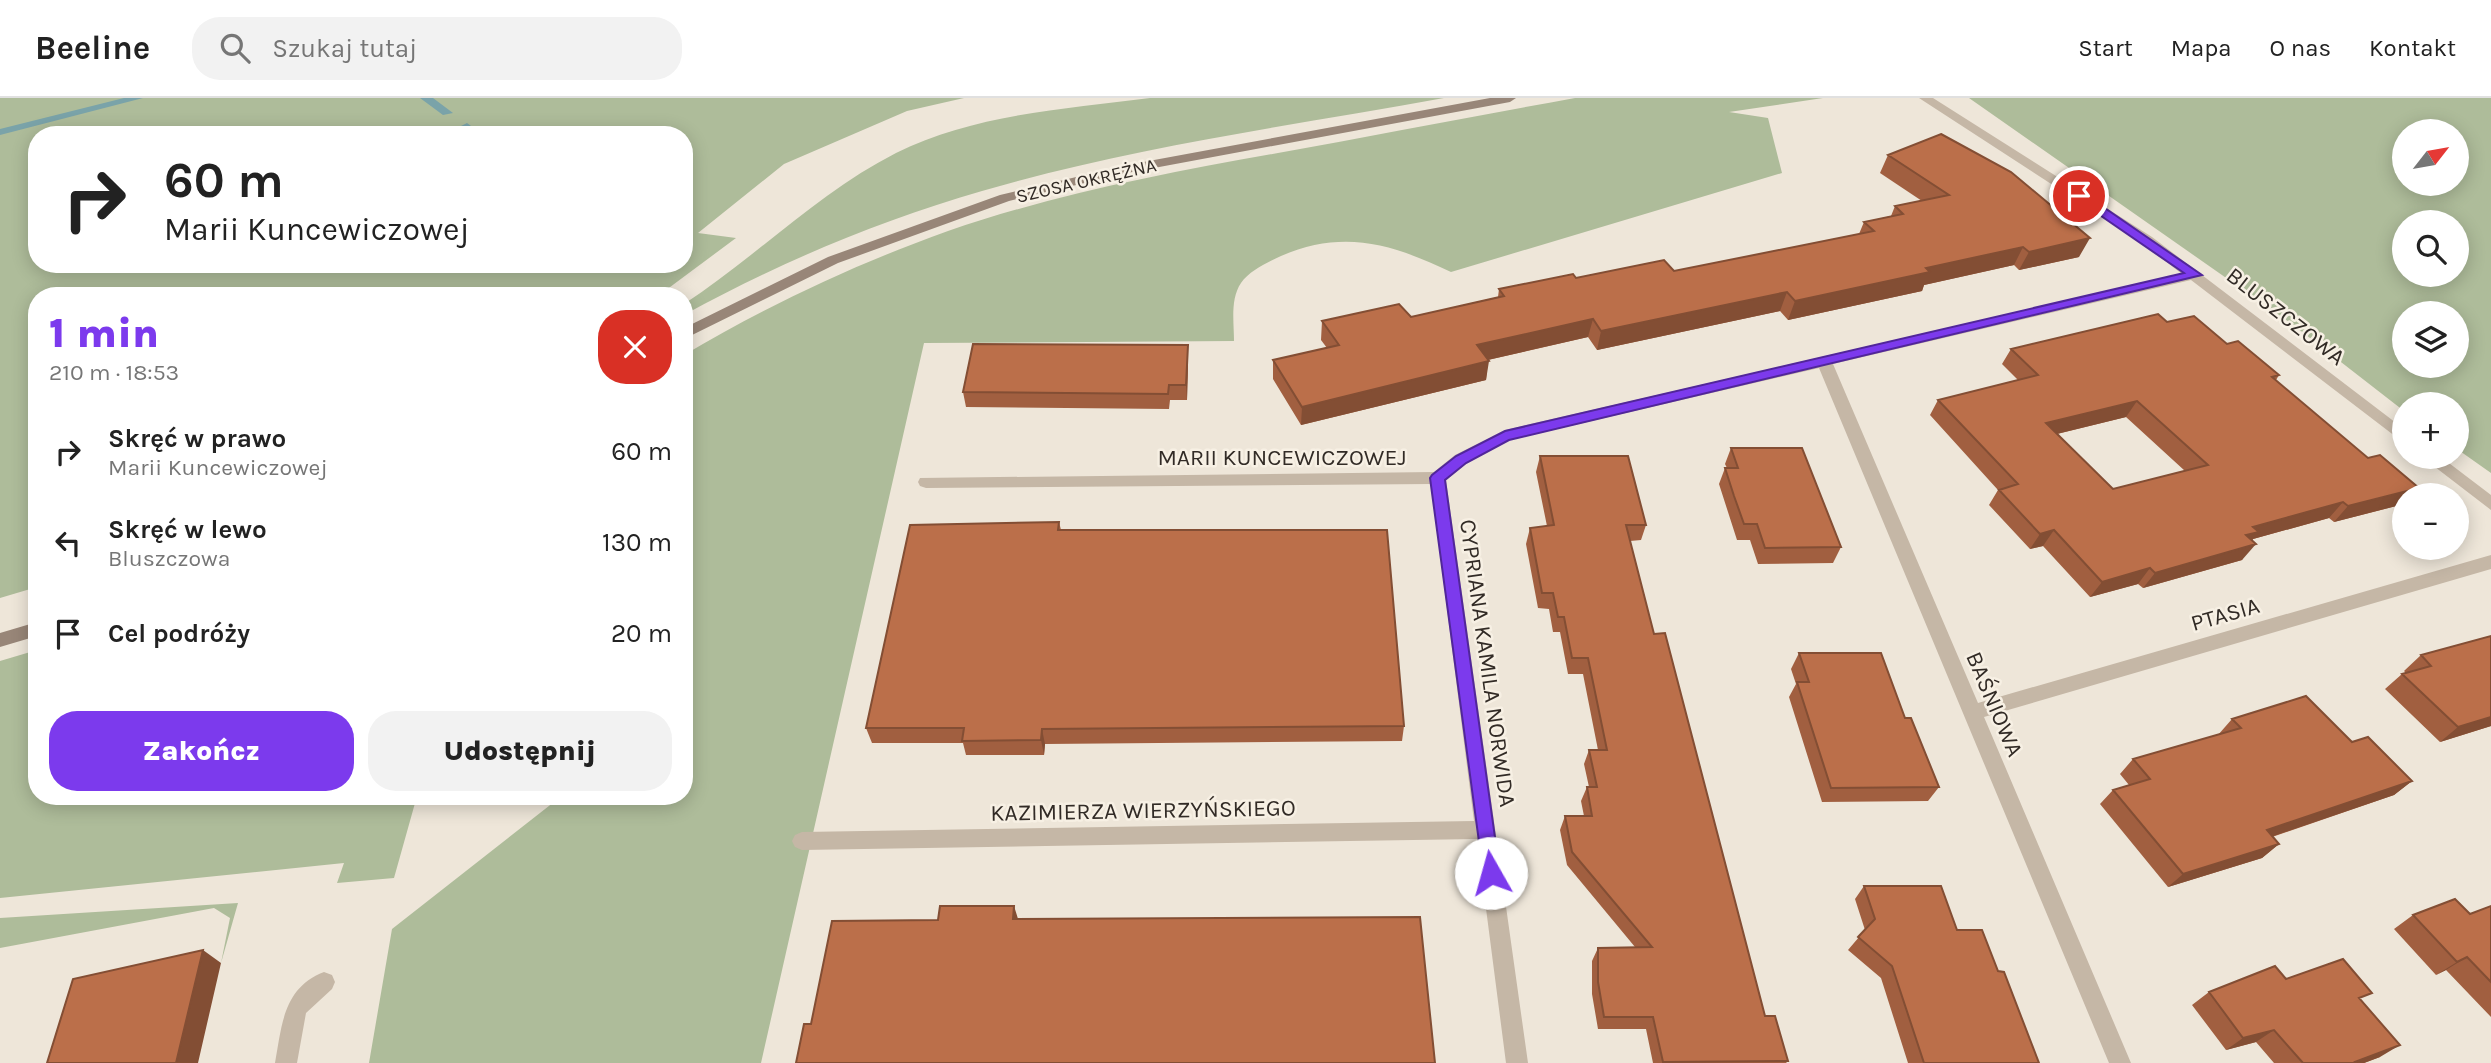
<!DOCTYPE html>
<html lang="pl">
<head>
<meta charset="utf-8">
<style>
	:root { --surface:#fff; --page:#f2f2f2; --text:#222; --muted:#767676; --line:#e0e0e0; --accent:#7c3aed }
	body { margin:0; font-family:Karla,sans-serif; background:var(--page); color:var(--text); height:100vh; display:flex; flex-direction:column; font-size:26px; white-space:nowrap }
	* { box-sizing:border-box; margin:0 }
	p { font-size:23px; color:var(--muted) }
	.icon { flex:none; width:38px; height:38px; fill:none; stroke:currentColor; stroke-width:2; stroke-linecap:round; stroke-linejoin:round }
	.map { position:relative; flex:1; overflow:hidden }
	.side { position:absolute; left:28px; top:189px; width:665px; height:518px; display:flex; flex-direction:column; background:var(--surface); border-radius:28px; box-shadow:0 4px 18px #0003 }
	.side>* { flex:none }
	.hud { position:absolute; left:28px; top:28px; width:665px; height:147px; border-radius:28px; box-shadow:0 4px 18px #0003; background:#fff; color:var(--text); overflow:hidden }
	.needle { width:46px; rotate:59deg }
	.tools { position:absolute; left:2392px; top:21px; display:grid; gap:14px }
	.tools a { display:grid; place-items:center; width:77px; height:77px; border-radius:50%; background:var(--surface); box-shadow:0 4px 18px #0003; font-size:35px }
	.pin { position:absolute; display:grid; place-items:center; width:60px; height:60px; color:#fff; margin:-30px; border:4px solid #fff; border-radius:50%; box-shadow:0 2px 7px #0007 }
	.me { position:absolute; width:77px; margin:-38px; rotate:353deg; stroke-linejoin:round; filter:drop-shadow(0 0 5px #0008) }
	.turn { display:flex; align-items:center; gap:24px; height:147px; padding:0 21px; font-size:32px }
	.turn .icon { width:91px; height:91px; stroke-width:2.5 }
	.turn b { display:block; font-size:49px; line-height:60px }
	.round { display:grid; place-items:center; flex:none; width:74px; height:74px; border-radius:28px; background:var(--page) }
	.head { display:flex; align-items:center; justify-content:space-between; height:119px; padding:0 21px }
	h1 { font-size:42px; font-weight:800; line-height:52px; color:var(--accent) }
	.primary-button { display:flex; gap:14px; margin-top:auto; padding:14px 21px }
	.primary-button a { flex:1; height:80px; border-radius:28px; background:var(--accent); color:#fff; font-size:28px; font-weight:800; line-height:80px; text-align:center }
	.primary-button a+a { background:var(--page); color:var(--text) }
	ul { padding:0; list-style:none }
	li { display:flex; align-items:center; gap:21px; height:91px; padding:0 21px }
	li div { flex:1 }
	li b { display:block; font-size:26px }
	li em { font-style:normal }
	header { display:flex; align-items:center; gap:42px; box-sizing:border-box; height:98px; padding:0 35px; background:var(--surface); border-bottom:2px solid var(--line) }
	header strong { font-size:33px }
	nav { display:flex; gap:38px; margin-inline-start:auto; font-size:24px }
	.search { width:490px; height:63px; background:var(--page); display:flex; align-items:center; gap:18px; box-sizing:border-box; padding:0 24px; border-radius:28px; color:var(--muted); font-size:26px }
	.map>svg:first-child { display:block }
	.green { fill:#aebc9a; fill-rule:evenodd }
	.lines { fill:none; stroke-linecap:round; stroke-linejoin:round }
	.stream { fill:#7aa3a9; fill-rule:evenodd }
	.street { fill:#c5b7a6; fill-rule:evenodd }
	.secondary { fill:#988678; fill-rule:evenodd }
	.wall { fill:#a15f40; fill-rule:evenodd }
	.shaded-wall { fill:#834e34 }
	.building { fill:#bb6f4a; stroke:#834e34; stroke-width:2; fill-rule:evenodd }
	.route { fill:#7c3aed; stroke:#51269a; stroke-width:2 }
	.labels { text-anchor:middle; stroke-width:5; stroke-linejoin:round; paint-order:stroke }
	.far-street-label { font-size:19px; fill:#322b26; stroke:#f7f0e4 }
	.street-label { font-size:23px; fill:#322b26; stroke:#f7f0e4 }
</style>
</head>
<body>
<header>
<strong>Beeline</strong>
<div class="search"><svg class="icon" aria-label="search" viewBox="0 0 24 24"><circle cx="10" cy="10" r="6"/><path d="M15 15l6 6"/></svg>Szukaj tutaj</div>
<nav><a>Start</a><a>Mapa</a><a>O nas</a><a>Kontakt</a></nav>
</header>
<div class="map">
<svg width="2491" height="965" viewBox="0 0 2491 965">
	<rect width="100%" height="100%" fill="#eee6d9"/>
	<path class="green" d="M0 0H964L907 13 784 66 698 135 736 140 658 198H37V489L0 500ZM37 37H684V166H37Z
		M1150 0H1444C1290 28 1132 49 982 93 879 123 778 165 684 217V206C756 159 819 94 896 55 974 16 1066 11 1150 0Z
		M1575 0H1823L1729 14 1768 20 1782 75 1451 174C1392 146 1344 131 1281 158 1268 164 1250 172 1241 185 1230 201 1234 225 1234 243L924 245 761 965H369L392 831 554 704V698H684V257C768 207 856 166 948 133 1055 96 1166 75 1278 55 1377 37 1476 18 1575 0Z
		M1969 0H2491V375L2457 351V306H2404V313L2292 226ZM2404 33H2457V86H2404ZM2404 124H2457V177H2404ZM2404 215H2457V268H2404Z
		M37 552V698H417L394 780 337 785 344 765 0 800V563Z
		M238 805 221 865 230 820 214 810 0 850V820Z"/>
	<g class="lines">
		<path class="stream" d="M124 0H143L0 37V31Z
			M420 0H433L453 15 443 17Z
			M467 25 483 37H470L461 28Z"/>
		<path class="street" d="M1919 0H1933L2152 139 2404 331V345L2191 182 1833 266 1978 605 2491 457V471L1984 619 2131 965H2109L1819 270 1510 342 1467 365 1446 382 1528 965H1506L1477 741 802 752 795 749 792 743 795 737 802 734 1474 723 1431 386 926 390 920 388 918 384 920 380 1434 374 1455 357 1505 332 2182 176 2142 145Z
			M2422 359H2441L2491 397V412Z
			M324 874 332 877 335 884 332 891 306 915 297 965H275C282 927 283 890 324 874Z"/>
		<path class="secondary" d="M1490 0H1516L1510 4 1127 75 1009 103 838 165 684 241V230L828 159 1000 97 1127 67Z
			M37 524V538L0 549V535Z"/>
	</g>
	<path class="wall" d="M1888 57 2079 159 2019 172 2014 167 1924 187 1922 193 1788 222 1780 213 1597 252 1588 239 1488 262 1486 282 1301 327 1273 281V262L1327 250 1321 242 1322 223 1411 219 1498 199 1499 191 1576 180 1674 173 1859 136 1864 124 1891 118 1895 108 1922 103 1880 75Z
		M2167 224 2227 246 2279 277 2276 282 2404 406 2334 424 2329 420 2253 441 2242 462 2143 490 2138 486 2090 499 2043 448 2030 451 1989 407 1998 392 1930 317 1938 302 2018 282 2002 266 2011 251ZM2126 319 2185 373 2113 391 2057 336Z
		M1188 247V262L1187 302H1170L1169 311 966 309 963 294Z
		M1731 350 1841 449 1833 465 1758 466 1750 442H1737L1719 386 1725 370H1727L1725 366Z
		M1540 358 1646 427 1641 442 1630 443 1654 536 1765 918 1788 963 1786 965H1653L1646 931H1598L1592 896V863L1598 850 1635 849 1567 767 1560 732 1565 718H1584L1581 703 1587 689H1589L1584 666 1589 652H1598L1583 576H1568L1560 534H1553L1549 511 1538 510 1526 446 1530 430 1547 428 1536 374Z
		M1059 424 1061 432 1404 628 1402 643 1045 646 1044 657H966L963 645H872L866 630Z
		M1799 555 1905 620 1939 689 1928 703 1822 704 1789 599 1796 586 1791 571Z
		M2421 557 2491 628 2440 644 2385 591 2402 576 2406 575 2404 573Z
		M2232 621 2352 644 2412 683 2394 697 2272 739 2279 746 2262 760 2168 789 2100 706 2113 692 2129 687 2120 676 2133 661 2218 637Z
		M1864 788 1957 832 1998 873 2039 965H1908L1881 880 1848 852 1865 832 1855 801Z
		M2491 808V919L2446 872 2436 877 2394 831 2413 817 2470 816Z
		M2286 881 2361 902 2380 959 2364 965H2274L2256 944 2226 952 2192 907 2209 894Z"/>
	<path class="shaded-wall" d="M2090 140 2079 159 2019 172 2029 154Z
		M2023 149 2014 167 1924 187 1922 193 1788 222 1795 203 1926 170Z
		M1787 194 1780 213 1597 252 1601 233Z
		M1593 221 1588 239 1474 265 1477 247Z
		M1188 247V262L1187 302 1186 287Z
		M1489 263 1486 282 1301 327 1302 309Z
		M2137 303 2126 319 2036 341 2046 325Z
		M2419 390 2412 397H2404V406L2334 424 2348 408Z
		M2343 404 2329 420 2253 441 2246 449 2256 446 2242 462 2143 490 2155 475 2253 429Z
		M2054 432 2043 448 2030 451 2040 436Z
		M2150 470 2138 486 2090 499 2102 484Z
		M2491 619V628L2440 644 2458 629Z
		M1042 631 1045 646 1044 657 1041 642Z
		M2412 683 2394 697 2250 746 2267 732Z
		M2279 746 2262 760 2168 789 2183 776Z
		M1014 808 1019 824 1013 821Z
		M203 852 221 865 198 965H176Z
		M2467 859 2446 872 2436 877 2457 864Z
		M2274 932 2256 944 2226 952 2243 940Z
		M2400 947 2380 959 2364 965H2354Z"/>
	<path class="building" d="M1941 36 2011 74 2090 140 2029 154 2023 149 1926 170 1930 174 1795 203 1787 194 1601 233 1593 221 1477 247 1489 263 1302 309 1273 262 1339 247 1322 223 1399 206 1411 219 1504 198 1499 191 1573 176 1576 180 1664 162 1674 173 1874 133 1864 124 1903 116 1895 108 1949 97 1888 57Z
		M2158 216 2167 224 2194 218 2227 246 2238 243 2279 277 2272 279 2368 360 2380 357 2419 390 2348 408 2343 404 2253 429 2259 434 2246 437 2256 446 2155 475 2150 470 2102 484 2054 432 2040 436 1999 392 2018 386 1938 302 2038 277 2011 251ZM2137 303 2208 367 2113 391 2046 325Z
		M973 246 1188 247 1186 287H1169L1168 296 963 294Z
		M1731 350H1802L1841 449 1765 450 1757 426H1744L1734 398 1725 370H1738Z
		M1540 358H1628L1646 427H1626L1654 536 1665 535 1765 918H1775L1788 963 1663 964 1653 919H1604L1598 884V850L1652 849 1572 754 1565 718H1592L1587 689H1597L1589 652H1607L1588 560H1572L1564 519H1558L1553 495H1542L1530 430 1554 427Z
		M1059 424 1058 432H1387L1404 628 1042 631 1041 642 962 643 964 630H866L910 427Z
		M2491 538V619L2458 629 2402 576 2431 568 2421 557Z
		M1799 555H1881L1905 620H1911L1939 689 1831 690 1797 584H1809Z
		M2306 598 2352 644 2368 639 2412 683 2267 732 2279 746 2183 776 2113 692 2150 681 2133 661 2241 630 2232 621Z
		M1864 788H1941L1957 832H1982L1998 873 2004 874 2039 965H1924L1892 868 1858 839 1875 821Z
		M2455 801 2470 816 2491 808V884L2467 859 2457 864 2413 817Z
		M940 808H1014L1013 821 1420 819 1435 965H796L804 926H811L832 823 938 822Z
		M203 852 176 965H47L73 881Z
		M2343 861 2372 895 2359 900 2400 947 2355 964 2356 965H2303L2274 932 2243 940 2209 894 2275 868 2286 881Z"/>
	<path class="route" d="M2075 95H2083L2202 177 1509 342 1466 365 1445 382 1500 775 1497 781 1491 783 1484 781 1430 380 1432 377 1456 358 1505 333 2184 175 2075 100Z"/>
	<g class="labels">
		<g class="far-street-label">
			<text transform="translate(1086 82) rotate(-13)" y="7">SZOSA OKRĘŻNA</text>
		</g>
		<g class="street-label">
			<text transform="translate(2286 218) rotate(38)" y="8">BLUSZCZOWA</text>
			<text x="1282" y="367">MARII KUNCEWICZOWEJ</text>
			<text transform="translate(2225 516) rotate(-16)" y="8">PTASIA</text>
			<text transform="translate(1488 565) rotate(82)" y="8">CYPRIANA KAMILA NORWIDA</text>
			<text transform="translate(1995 606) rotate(67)" y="8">BAŚNIOWA</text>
			<text transform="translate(1143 712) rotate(-1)" y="8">KAZIMIERZA WIERZYŃSKIEGO</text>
		</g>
	</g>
</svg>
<div class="tools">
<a><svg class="needle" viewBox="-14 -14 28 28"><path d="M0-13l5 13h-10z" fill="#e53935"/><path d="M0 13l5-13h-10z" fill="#767676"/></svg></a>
<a><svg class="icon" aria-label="search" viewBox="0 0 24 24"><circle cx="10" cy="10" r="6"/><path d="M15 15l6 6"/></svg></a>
<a><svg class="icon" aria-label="layers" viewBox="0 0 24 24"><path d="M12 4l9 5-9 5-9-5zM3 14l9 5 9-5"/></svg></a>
<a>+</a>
<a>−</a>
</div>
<div class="pin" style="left:2079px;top:98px;background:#d93025"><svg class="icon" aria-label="arrive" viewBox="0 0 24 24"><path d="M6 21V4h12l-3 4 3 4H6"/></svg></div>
<svg class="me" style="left:1491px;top:775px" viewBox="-20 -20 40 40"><circle r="19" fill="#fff"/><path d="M0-13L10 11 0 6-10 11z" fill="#7c3aed"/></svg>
<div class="hud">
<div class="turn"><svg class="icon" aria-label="right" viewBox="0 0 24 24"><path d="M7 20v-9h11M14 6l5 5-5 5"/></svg><div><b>60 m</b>Marii Kuncewiczowej</div></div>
</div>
<section class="side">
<div class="head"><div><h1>1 min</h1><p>210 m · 18:53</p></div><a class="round" style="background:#d93025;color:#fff"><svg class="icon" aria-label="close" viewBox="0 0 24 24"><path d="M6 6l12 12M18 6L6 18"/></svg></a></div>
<ul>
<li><svg class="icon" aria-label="right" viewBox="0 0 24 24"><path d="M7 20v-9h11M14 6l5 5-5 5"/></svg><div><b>Skręć w prawo</b><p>Marii Kuncewiczowej</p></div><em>60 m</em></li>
<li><svg class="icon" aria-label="left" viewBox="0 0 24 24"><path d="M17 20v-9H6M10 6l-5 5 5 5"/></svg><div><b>Skręć w lewo</b><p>Bluszczowa</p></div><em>130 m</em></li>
<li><svg class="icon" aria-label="arrive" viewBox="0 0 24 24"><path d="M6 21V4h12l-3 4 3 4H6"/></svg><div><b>Cel podróży</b></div><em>20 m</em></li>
</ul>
<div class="primary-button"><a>Zakończ</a><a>Udostępnij</a></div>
</section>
</div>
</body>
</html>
